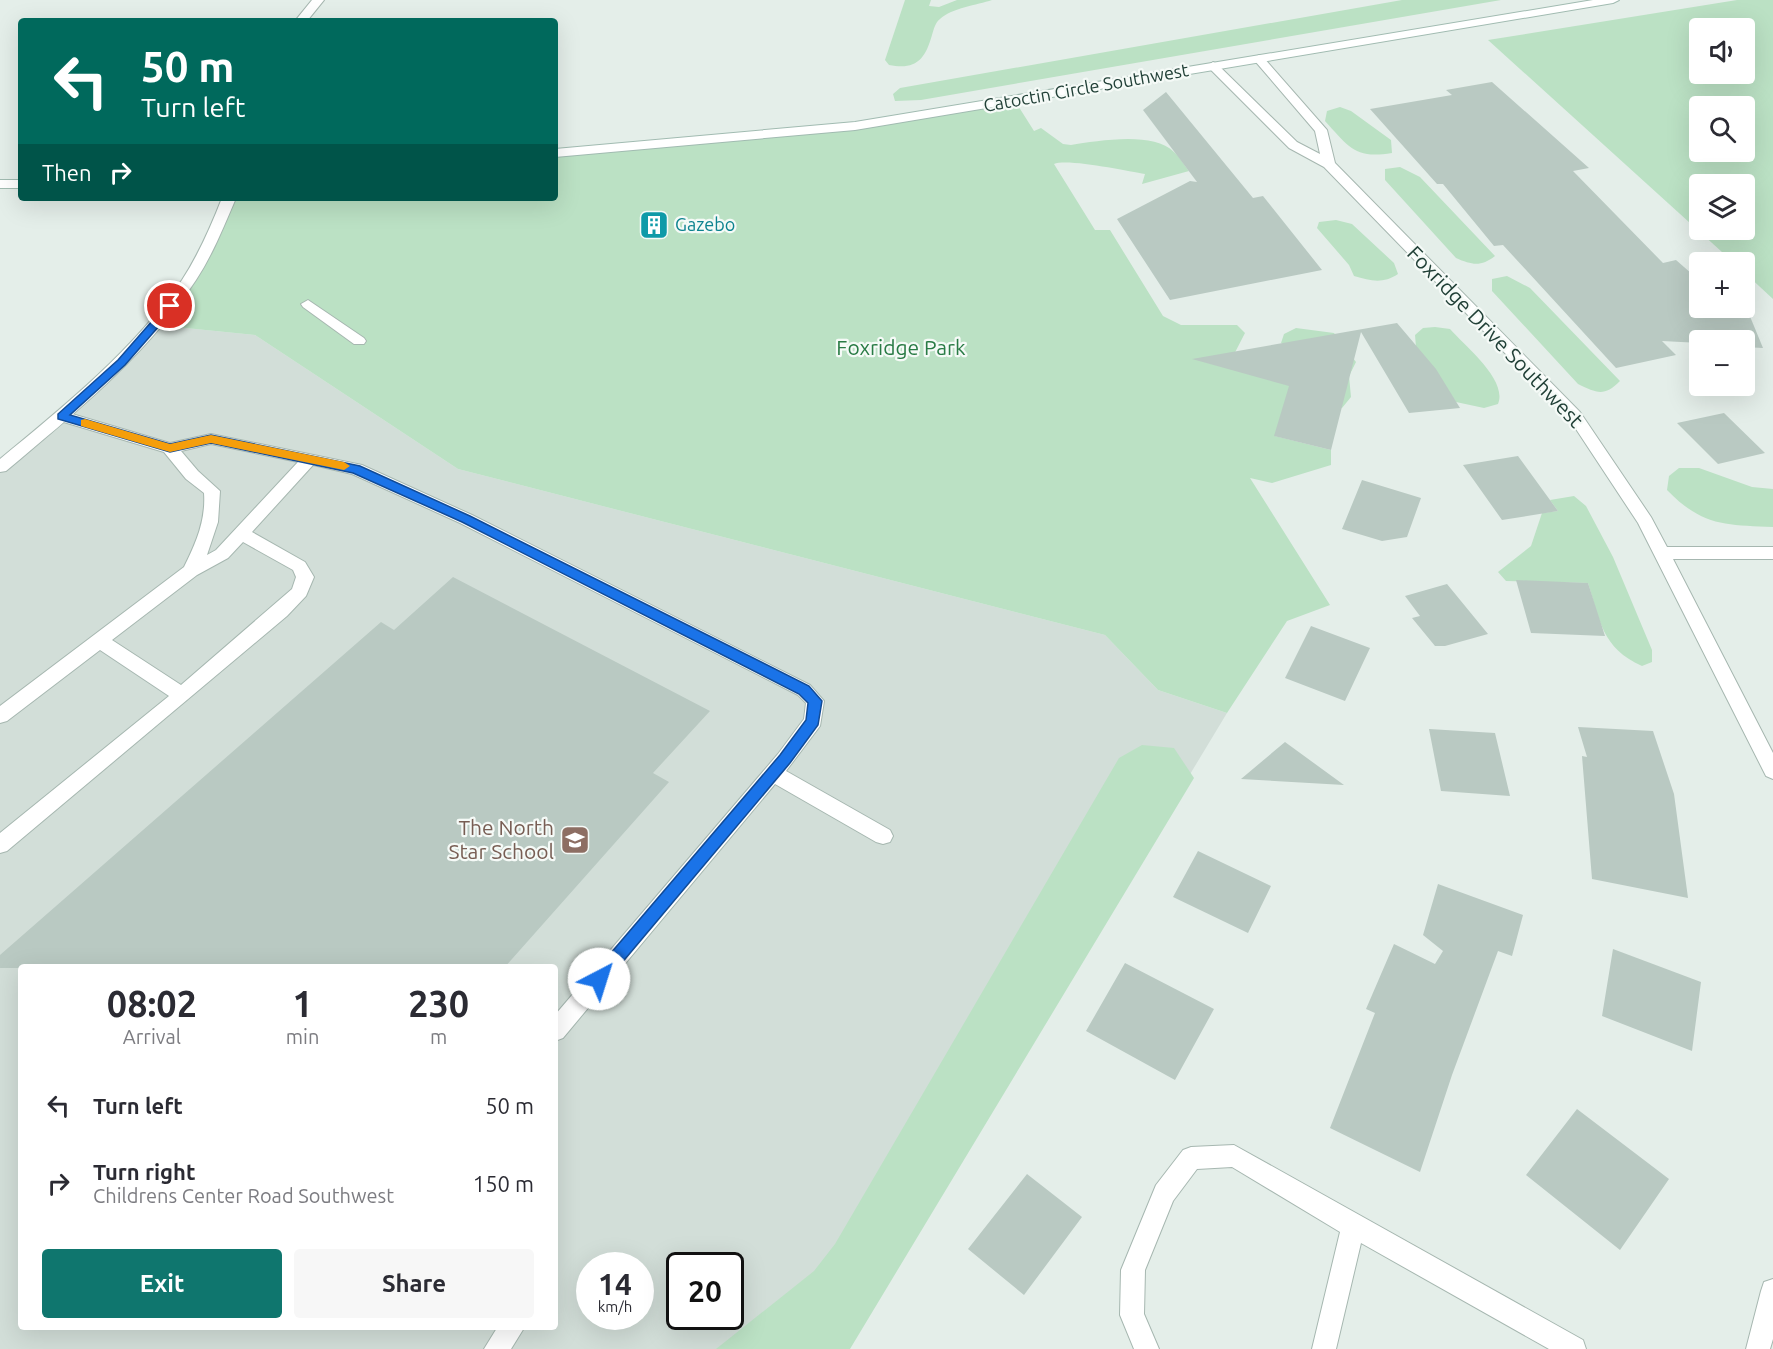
<!DOCTYPE html>
<html lang="en">
<head>
<meta charset="utf-8">
<style>
	:root { --surface:#fff; --page:#f7f7f7; --text:#2b2b33; --muted:#7c7c81; --accent:#0f766e }
	body { margin:0; font-family:Ubuntu,sans-serif; background:var(--page); color:var(--text); height:100vh; display:flex; flex-direction:column; font-size:22px; white-space:nowrap }
	* { box-sizing:border-box; margin:0 }
	p { font-size:20px; color:var(--muted) }
	.icon { flex:none; width:33px; height:33px; fill:none; stroke:currentColor; stroke-width:2; stroke-linecap:round; stroke-linejoin:round }
	.map { position:relative; flex:1; overflow:hidden }
	.drawer { position:absolute; left:18px; top:964px; width:540px; height:366px; display:flex; flex-direction:column; background:var(--surface); border-radius:6px; box-shadow:0 6px 24px #0002 }
	.drawer>* { flex:none }
	.hud { position:absolute; left:18px; top:18px; width:540px; height:183px; border-radius:6px; box-shadow:0 6px 24px #0002; background:#00695c; color:#fff; overflow:hidden }
	.buttons { position:absolute; left:1689px; top:18px; display:grid; gap:12px }
	.buttons a { display:grid; place-items:center; width:66px; height:66px; border-radius:6px; background:var(--surface); box-shadow:0 6px 24px #0002; font-size:30px }
	.speed { position:absolute; left:576px; top:1252px; display:flex; gap:12px; font-size:30px; font-weight:700; text-align:center }
	.speed>* { display:grid; place-content:center; width:78px; height:78px; border-radius:50%; background:var(--surface); box-shadow:0 6px 24px #0002; line-height:1 }
	.speed small { font-size:15px; font-weight:400 }
	.speed .limit { border:3px solid #111; border-radius:9px; background:#fff; color:#111 }
	.pin { position:absolute; display:grid; place-items:center; width:51px; height:51px; color:#fff; margin:-26px; border:3px solid #fff; border-radius:50%; box-shadow:0 2px 6px #0007 }
	.me { position:absolute; width:66px; margin:-33px; rotate:40deg; stroke-linejoin:round; filter:drop-shadow(0 0 4px #0008) }
	.turn { display:flex; align-items:center; gap:21px; height:126px; padding:0 24px; font-size:27px }
	.turn .icon { width:78px; height:78px; stroke-width:2.5 }
	.turn b { display:block; font-size:42px; line-height:51px }
	.then { display:flex; align-items:center; height:57px; padding:0 24px; background:#0003; gap:12px; font-size:22px }
	.eta { display:flex; justify-content:space-evenly; align-items:center; height:102px; text-align:center }
	.eta b { font-size:36px; font-weight:700; line-height:42px }
	.cta { display:flex; gap:12px; margin-top:auto; padding:12px 24px }
	.cta a { flex:1; height:69px; border-radius:6px; background:var(--accent); color:#fff; font-size:24px; font-weight:700; line-height:69px; text-align:center }
	.cta a+a { background:var(--page); color:var(--text) }
	ul { padding:0; list-style:none }
	li { display:flex; align-items:center; gap:18px; height:78px; padding:0 24px }
	li div { flex:1 }
	li b { display:block; font-size:22px }
	li em { font-style:normal }
	.map>svg:first-child { display:block }
	.built { fill:#d2ded8; fill-rule:evenodd }
	.green { fill:#bbe1c4; fill-rule:evenodd }
	.building { fill:#b9c9c2 }
	.lines { fill:none; stroke-linecap:round; stroke-linejoin:round }
	.service-casing { stroke:#a6b7b0; stroke-width:2 }
	.minor-casing { stroke:#a6b7b0; stroke-width:2 }
	.secondary-casing { stroke:#a1bbb1; stroke-width:2 }
	.service { fill:#fff; fill-rule:evenodd }
	.minor { fill:#fff; fill-rule:evenodd }
	.secondary { fill:#fff; fill-rule:evenodd }
	.route { fill:#1a73e8; stroke:#114b97; stroke-width:1.5 }
	.slow { fill:#f59e0b }
	.labels { text-anchor:middle; stroke-width:4.5; stroke-linejoin:round; paint-order:stroke }
	.far-street-label { font-size:18px; fill:#224138; stroke:#f5faf7 }
	.far-culture-label { font-size:18px; fill:#0d838f; stroke:#f5faf7; text-anchor:start }
	.street-label { font-size:21px; fill:#224138; stroke:#f5faf7 }
	.park-label { font-size:21px; fill:#297b45; stroke:#f5faf7 }
	.education-label { font-size:21px; fill:#785e54; stroke:#f5faf7; text-anchor:end }
</style>
</head>
<body>
<div class="map">
<svg width="1773" height="1349" viewBox="0 0 1773 1349">
	<rect width="100%" height="100%" fill="#e4eee9"/>
	<path class="built" d="M156 325 255 335 458 469 1105 635 1158 690 1227 713 843 1349H0V467ZM21 968H555V1328H21ZM590 1266H640V1317H590ZM680 1266H730V1317H680Z"/>
	<path class="green" d="M905 0H931L929 6 939 7 957 0H992C977 5 952 8 940 19 935 23 934 29 932 35 925 60 916 70 889 65L885 60Z
		M1402 0H1501L921 100 895 101 893 94 900 88Z
		M1737 0H1773V299L1745 273 1744 262H1733L1488 40ZM1700 28H1744V74H1700ZM1700 106H1744V152H1700ZM1700 184H1744V230H1700Z
		M1015 101 1034 131 1041 128 1063 144 1071 145C1098 141 1153 131 1174 152 1180 157 1184 165 1189 171L1142 184 1145 174C1127 171 1067 158 1054 164L1095 230H1110L1163 316 1181 325H1237L1245 333 1227 368 1300 348 1281 343 1284 334 1296 328 1334 333 1356 362 1349 376 1351 397 1342 408 1287 396 1275 436 1331 450V465L1272 483 1250 478 1330 605 1287 621 1227 713 1158 690 1105 635 458 469 255 335 156 325 185 287 229 198H555V153L855 126Z
		M1340 107 1351 111 1391 140 1392 153C1354 159 1349 147 1325 121L1327 111Z
		M1400 167 1420 177 1495 256C1481 267 1472 265 1456 258L1385 180V169Z
		M1336 220 1352 224 1394 263 1398 274C1383 284 1371 281 1354 276L1349 265 1317 228 1319 222Z
		M1507 276 1530 288 1620 381C1604 397 1597 393 1578 384L1492 291V279Z
		M1435 327 1450 329C1465 346 1508 380 1498 404L1484 408 1456 402 1416 347 1415 335 1423 328Z
		M1679 468H1699L1752 487 1773 489V527C1725 525 1702 526 1667 490L1669 476Z
		M1574 496 1586 506 1613 557 1652 650V662L1642 666C1602 648 1600 621 1588 583L1506 581 1498 572 1531 546 1542 513 1558 511 1550 500Z
		M1142 745 1174 748 1194 778 850 1349H716L814 1271 835 1244 1119 758Z"/>
	<path class="building" d="M1492 82 1589 168 1573 171 1663 263 1676 260 1700 281V310L1749 314 1763 348 1744 347V340H1700V343L1662 341 1676 355 1616 368 1503 245 1494 246 1443 184H1437L1370 109 1452 95 1446 90Z
		M1166 92 1253 198 1263 196 1322 270 1170 300 1117 219 1190 181 1197 182 1143 110Z
		M1397 323 1436 369 1460 408 1409 413 1361 332 1331 450 1274 436 1289 386 1192 359Z
		M1724 413 1765 453 1718 464 1677 423Z
		M1518 456 1558 511 1502 520 1463 465Z
		M1362 480 1421 498 1407 537 1382 541 1342 529Z
		M453 577 710 711 653 773 669 782 504 968H0V955L381 622 394 630Z
		M1516 580 1588 583 1605 636 1531 633Z
		M1447 584 1488 634 1445 646H1435L1412 618 1420 616 1405 596Z
		M1311 626 1370 648 1345 701 1285 678Z
		M1578 727 1653 731 1674 794 1688 898 1592 879 1582 756 1587 757Z
		M1429 729 1495 733 1510 796 1441 791Z
		M1285 742 1344 785 1241 779Z
		M1198 851 1271 886 1248 933 1173 897Z
		M1438 884 1523 915 1512 956 1498 951 1452 1075 1420 1172 1330 1128 1375 1013 1366 1009 1394 944 1435 964 1443 951 1423 935Z
		M1613 949 1701 982 1692 1051 1602 1016Z
		M1125 963 1214 1009 1175 1080 1086 1031Z
		M1577 1109 1669 1179 1620 1250 1526 1175Z
		M1027 1174 1082 1217 1024 1295 968 1249Z"/>
	<g class="lines">
		<g class="service-casing">
			<path id="service" d="M308 300 364 338 366 341 364 344H354L303 307 301 304Z
				M62 411 170 443 211 434 362 465 472 515 810 685 824 701 820 726 786 771 890 830 893 836 890 842 883 844 876 842 775 784 563 1038 555 1041V1015L778 754 804 719 806 703 798 695 460 523 352 474 313 465 252 532 305 562 314 577 306 596 287 616 7 851 0 853V833L169 696 100 650 7 721 0 723V706L184 567C196 543 206 520 204 493L186 479 164 452 57 420 54 416ZM211 444 298 462 216 550 207 555 218 522 220 491 198 471 181 451ZM243 542 293 570 296 577 292 589 181 685 112 640 197 575 228 558Z
				M497 1328H524L511 1349H484Z"/>
		</g>
		<g class="minor-casing">
			<path id="minor" d="M312 0H324L307 21H295Z
				M1259 55 1263 57 1327 130 1335 163 1580 412 1651 517 1667 547H1773V559H1673L1773 753V779L1766 776 1638 523 1570 420 1324 167 1289 148 1207 66 1213 62 1217 64 1297 142 1320 154 1315 131 1255 61 1253 59Z
				M222 198H236C224 226 213 254 196 280 146 356 75 413 6 471L0 472V459C66 405 133 350 182 280 199 254 211 226 222 198Z
				M1234 1145 1583 1340 1586 1349H1549L1361 1243 1336 1349H1312L1340 1232 1232 1167 1197 1169 1173 1201 1145 1270 1144 1314 1159 1349H1134L1120 1315 1121 1270 1156 1185 1183 1150 1191 1147Z
				M1773 1279V1339L1770 1349H1746L1761 1291 1764 1282Z"/>
		</g>
		<g class="secondary-casing">
			<path id="secondary" d="M1593 0H1619L1613 3 855 130 555 157V149L855 122Z
				M0 180H21V188H0Z"/>
		</g>
		<use href="#service" class="service"/>
		<use href="#minor" class="minor"/>
		<use href="#secondary" class="secondary"/>
	</g>
	<path class="route" d="M170 303 174 304V309L125 365 70 415 170 444 211 435 360 466 470 516 809 686 822 701 818 725 790 763 604 984 599 986 593 984 591 979 593 974 780 755 806 720 808 703 799 694 462 522 353 473 211 443 170 452 58 419V414L118 360 167 304Z"/>
	<path class="slow" d="M85 419 170 444 211 435 344 462 350 466 344 470 211 443 170 452 81 426V420Z"/>
	<defs>
		<g id="building-square" transform="scale(1.5)"><rect x="-9" y="-9" width="18" height="18" rx="4" fill="#0f9aa8" stroke="#f5faf7"/><path d="M-4-6H4V6H1V3H-1V6H-4ZM-2.5-4.3h1.7v1.8h-1.7ZM.8-4.3h1.7v1.8H.8ZM-2.5-1h1.7V.8h-1.7ZM.8-1h1.7V.8H.8Z" fill="#fff"/></g>
		<g id="school-square" transform="scale(1.5)"><rect x="-9" y="-9" width="18" height="18" rx="4" fill="#8d6e63" stroke="#f5faf7"/><path d="M0-5L7-2L0 1L-7-2ZM-4 1L0 2.5L4 1V4Q0 6-4 4Z" fill="#fff"/></g>
	</defs>
	<g fill-rule="evenodd">
		<use href="#building-square" x="654" y="225"/>
		<use href="#school-square" x="575" y="840"/>
	</g>
	<g class="labels">
		<g class="far-street-label">
			<text transform="translate(1086 88) rotate(-10)" y="6">Catoctin Circle Southwest</text>
		</g>
		<g class="far-culture-label">
			<text x="675" y="231">Gazebo</text>
		</g>
		<g class="street-label">
			<text transform="translate(1495 337) rotate(46)" y="7">Foxridge Drive Southwest</text>
		</g>
		<g class="park-label">
			<text x="901" y="355">Foxridge Park</text>
		</g>
		<g class="education-label">
			<text x="554" y="835">The North<tspan x="554" dy="24">Star School</tspan></text>
		</g>
	</g>
</svg>
<div class="buttons">
<a><svg class="icon" aria-label="sound" viewBox="0 0 24 24"><path d="M4 9h4l5-4v14l-5-4H4zM17 9q2 3 0 6"/></svg></a>
<a><svg class="icon" aria-label="search" viewBox="0 0 24 24"><circle cx="10" cy="10" r="6"/><path d="M15 15l6 6"/></svg></a>
<a><svg class="icon" aria-label="layers" viewBox="0 0 24 24"><path d="M12 4l9 5-9 5-9-5zM3 14l9 5 9-5"/></svg></a>
<a>+</a>
<a>−</a>
</div>
<div class="speed"><div>14<small>km/h</small></div><div class="limit">20</div></div>
<div class="pin" style="left:170px;top:306px;background:#d93025"><svg class="icon" aria-label="arrive" viewBox="0 0 24 24"><path d="M6 21V4h12l-3 4 3 4H6"/></svg></div>
<svg class="me" style="left:599px;top:979px" viewBox="-20 -20 40 40"><circle r="19" fill="#fff"/><path d="M0-13L10 11 0 6-10 11z" fill="#1a73e8"/></svg>
<div class="hud">
<div class="turn"><svg class="icon" aria-label="left" viewBox="0 0 24 24"><path d="M17 20v-9H6M10 6l-5 5 5 5"/></svg><div><b>50 m</b>Turn left</div></div>
<div class="then">Then<svg class="icon" aria-label="right" viewBox="0 0 24 24"><path d="M7 20v-9h11M14 6l5 5-5 5"/></svg></div>
</div>
<section class="drawer">
<div class="eta">
<div><b>08:02</b><p>Arrival</p></div>
<div><b>1</b><p>min</p></div>
<div><b>230</b><p>m</p></div>
</div>
<ul>
<li><svg class="icon" aria-label="left" viewBox="0 0 24 24"><path d="M17 20v-9H6M10 6l-5 5 5 5"/></svg><div><b>Turn left</b></div><em>50 m</em></li>
<li><svg class="icon" aria-label="right" viewBox="0 0 24 24"><path d="M7 20v-9h11M14 6l5 5-5 5"/></svg><div><b>Turn right</b><p>Childrens Center Road Southwest</p></div><em>150 m</em></li>
</ul>
<div class="cta"><a>Exit</a><a>Share</a></div>
</section>
</div>
</body>
</html>
